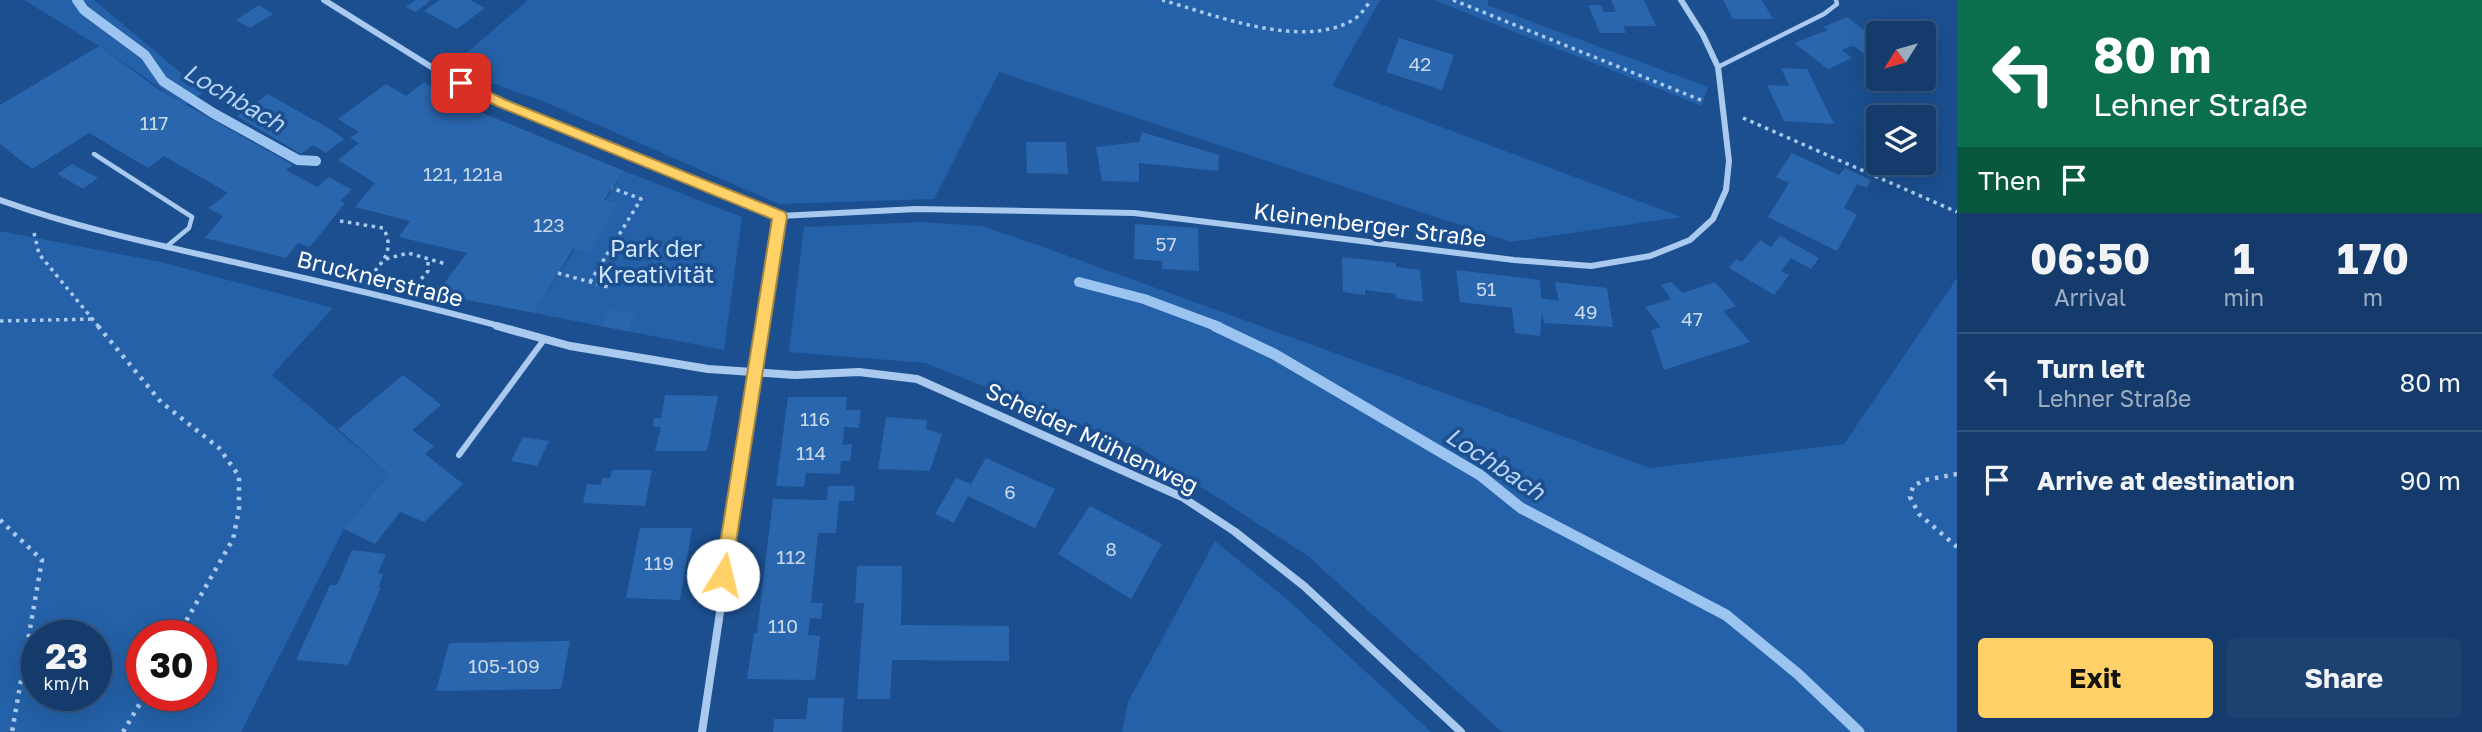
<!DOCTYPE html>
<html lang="en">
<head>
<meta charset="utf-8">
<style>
	:root { --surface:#143b6b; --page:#1d4271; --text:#f1f3f6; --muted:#9dadc1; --line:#33557e; --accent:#ffd166 }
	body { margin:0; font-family:"Golos Text",sans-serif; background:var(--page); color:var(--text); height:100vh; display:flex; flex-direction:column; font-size:26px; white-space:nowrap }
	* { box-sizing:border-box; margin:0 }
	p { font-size:23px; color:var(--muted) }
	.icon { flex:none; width:38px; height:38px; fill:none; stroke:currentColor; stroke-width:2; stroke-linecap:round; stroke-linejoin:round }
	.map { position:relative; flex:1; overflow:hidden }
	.panel { display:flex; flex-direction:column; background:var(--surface); width:525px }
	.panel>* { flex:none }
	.top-card { background:#0b6e4f; color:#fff; overflow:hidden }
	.needle { width:46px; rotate:233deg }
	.buttons { position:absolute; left:1866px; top:21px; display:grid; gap:14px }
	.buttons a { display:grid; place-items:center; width:70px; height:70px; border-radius:7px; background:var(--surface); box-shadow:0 7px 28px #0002,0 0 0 2px var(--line); font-size:35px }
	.speed { position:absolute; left:21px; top:620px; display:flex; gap:14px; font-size:35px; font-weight:700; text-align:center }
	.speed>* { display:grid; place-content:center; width:91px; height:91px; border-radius:50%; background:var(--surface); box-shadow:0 7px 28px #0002,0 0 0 2px var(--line); line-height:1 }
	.speed small { font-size:18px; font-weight:400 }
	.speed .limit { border:10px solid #d22; background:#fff; color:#111 }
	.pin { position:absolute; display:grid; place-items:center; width:60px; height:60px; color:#fff; margin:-30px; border-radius:14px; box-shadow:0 4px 10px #0006 }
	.me { position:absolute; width:77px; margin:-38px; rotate:9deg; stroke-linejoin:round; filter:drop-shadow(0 0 5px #0008) }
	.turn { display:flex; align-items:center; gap:24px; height:147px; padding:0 21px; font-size:32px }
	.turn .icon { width:91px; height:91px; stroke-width:2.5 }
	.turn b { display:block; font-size:49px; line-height:60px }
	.then { display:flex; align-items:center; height:66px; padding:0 21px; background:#0003; gap:14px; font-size:26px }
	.eta { display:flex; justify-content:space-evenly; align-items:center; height:119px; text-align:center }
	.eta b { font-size:42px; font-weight:700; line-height:49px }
	.action { display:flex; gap:14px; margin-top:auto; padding:14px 21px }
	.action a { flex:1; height:80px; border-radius:7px; background:var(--accent); color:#111; font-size:28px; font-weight:700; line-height:80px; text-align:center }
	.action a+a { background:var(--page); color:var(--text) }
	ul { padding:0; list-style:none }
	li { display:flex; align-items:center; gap:21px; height:98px; padding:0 21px; border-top:2px solid var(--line) }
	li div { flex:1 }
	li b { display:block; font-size:26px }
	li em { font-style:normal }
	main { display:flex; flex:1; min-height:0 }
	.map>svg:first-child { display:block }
	.green { fill:#2461a8; fill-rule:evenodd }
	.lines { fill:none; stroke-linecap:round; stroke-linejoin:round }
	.stream-far1 { stroke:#9cc4f0; stroke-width:10 }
	.stream { stroke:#9cc4f0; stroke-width:11 }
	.building { fill:#2a66ad }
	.path-far1 { stroke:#a9c9ee; stroke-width:3.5; stroke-dasharray:3.5 4.5; stroke-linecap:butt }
	.path { stroke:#a9c9ee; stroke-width:4.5; stroke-dasharray:3.5 6; stroke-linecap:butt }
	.service-far1 { stroke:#a9c9ee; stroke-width:4.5 }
	.service { stroke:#a9c9ee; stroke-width:6 }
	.minor-far1 { stroke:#a9c9ee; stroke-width:6 }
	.minor { stroke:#a9c9ee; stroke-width:8 }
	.route { fill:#ffd166; stroke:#a68842; stroke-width:2 }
	.labels { text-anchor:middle; stroke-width:7; stroke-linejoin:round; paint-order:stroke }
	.number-label { font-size:19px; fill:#cad9ea }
	.street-label { font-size:23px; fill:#fff; stroke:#1b4f8f }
	.park-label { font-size:23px; fill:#cfe3fa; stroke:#1b4f8f }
	.water-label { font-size:24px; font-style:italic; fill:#b5d3f5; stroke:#1b4f8f }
</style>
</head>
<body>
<main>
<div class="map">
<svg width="1957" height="732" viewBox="0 0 1957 732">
	<rect width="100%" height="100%" fill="#1b4f8f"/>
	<path class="green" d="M24 0H94L183 75 207 90 185 105 99 46Z
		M528 0H1380L1332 86 1681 217 1511 242 999 72 934 199 779 204 545 102 449 68Z
		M1434 0H1489L1487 5 1708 87 1702 106Z
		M624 171 742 217 724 350 534 313Z
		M922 222 981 226 1035 244 1650 468 1844 444 1957 278V732H1502L1308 556 1142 449 925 363 789 352 804 227Z
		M0 231 161 262 333 308 272 375 389 474 344 529 241 732H0ZM37 635H96V695H37ZM142 635H201V695H142Z
		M1215 541 1288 600 1431 732H1122L1128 702Z"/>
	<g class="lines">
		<path class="stream-far1" d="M77 0 84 10 145 55 163 81 213 113 298 160 316 161
			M1079 282 1144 299 1219 327"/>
		<path class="stream" d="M1215 326 1274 354 1480 475 1521 508 1726 615 1798 674 1859 732"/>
	</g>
	<path class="building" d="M416 0H431L416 12 406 7Z
		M439 0H470L485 8 457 29 424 11Z
		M1611 0H1644L1656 26H1623L1626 33H1600L1588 5H1601L1604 12H1616Z
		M1723 0H1762L1773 19H1733Z
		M259 5 273 14 250 28 236 20Z
		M1847 17 1878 41V57L1872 60 1854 46 1849 47 1842 50 1852 58 1828 69 1794 43 1828 30 1823 27Z
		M1399 38 1454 55 1442 90 1386 72Z
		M99 46 158 89 293 165 286 170 317 187 329 177 352 190 340 201 345 203 310 247 298 243 286 258 205 238 223 216 208 208 228 193 164 156 148 168 89 133 32 169 0 144V105Z
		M1781 68 1807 69 1834 124 1784 121 1767 85 1789 86Z
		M424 82 456 102 624 171 604 200 617 203 590 252 573 249 534 313 436 294 467 253 399 237 410 221 355 207 375 183 338 160 359 143 350 138 359 132 338 119 386 84 406 96Z
		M268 94 332 130 344 139 326 153 313 145 301 154 237 116Z
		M1142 132 1219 155 1218 171 1139 163V182L1102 181 1096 147 1139 142Z
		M1026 142H1066L1068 174 1027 173Z
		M1792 153 1839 175 1845 168 1871 180 1867 188 1857 184 1844 208 1857 215 1837 251 1768 217 1789 183 1776 177Z
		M72 164 98 178 83 189 57 174Z
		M1135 224 1198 228 1199 271 1162 269V261L1134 259Z
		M1780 236 1819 258 1811 269 1791 258 1781 271 1789 275 1774 295 1729 268 1736 259 1742 262 1760 240 1771 247Z
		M1342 257 1396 263V267L1420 270 1423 302 1396 298V294L1365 290V295L1343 292Z
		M1456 270 1540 280 1541 298 1559 301 1555 282 1607 288 1613 327 1544 323 1542 312 1540 336 1515 333 1512 308 1460 302Z
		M1671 282 1683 293 1715 282 1736 306 1723 311 1750 342 1664 370 1651 330 1661 327 1645 307 1671 299 1661 285Z
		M610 309 635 314 627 331 602 326Z
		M403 375 441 405 412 430 434 446 425 454 463 484 424 522 400 512 375 544 344 529 389 474 338 429Z
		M665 395 718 396 707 451H655L661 427H653L654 418H661Z
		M788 397H847L846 410H861L859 428 844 427 843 445 852 444 850 461H841L840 474 806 473 804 487 776 486Z
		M886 417 927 420 926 429 942 434 930 471 878 469Z
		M523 437 549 441 537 466 511 461Z
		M986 458 1055 489 1035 528 968 496 954 523 935 514 956 478 971 484Z
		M612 470H652L645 506 583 503 587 484 601 485 602 478H610Z
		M828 486H855L854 501H839L836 533H818L811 603H823L821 619 810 618 808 635 820 636 815 680 747 679 754 633H757L773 499 827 500Z
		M1090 506 1162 544 1131 599 1058 554Z
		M640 528H692L680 600 626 598Z
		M352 550 386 554 378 573 383 574 378 588 381 587 348 665 296 660 330 585H337Z
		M857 566H902L901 625 1009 626V661L892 660 890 699H857L864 603H855Z
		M570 641 561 689 436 691 449 643Z
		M808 698H844L842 732H773L774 719H806Z"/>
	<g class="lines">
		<path class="path-far1" d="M1162 0C1215 15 1301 50 1353 20 1360 16 1366 7 1371 0
			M1453 0 1703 101
			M1743 118 1957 212
			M340 221 383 228C394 246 386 259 373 273
			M34 233 39 254 99 327
			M386 259 408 253 446 264
			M558 273 608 287
			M590 282 641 199 612 188
			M416 285 428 271V260
			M0 321 94 319"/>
		<path class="path" d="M98 326 161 402 219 448 239 476V510L233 539 178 635
			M1957 474 1925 480 1913 486 1910 497 1919 514 1957 547
			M0 520 42 560 12 732
			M123 732 145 695"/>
		<path class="service-far1" d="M1718 67 1824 14 1837 4 1836 0
			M94 154 192 217 189 228 166 247"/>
		<path class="service" d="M459 455 543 341"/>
		<path class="minor-far1" d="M324 0 441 73 502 103 780 216 916 209 1134 213 1514 260 1591 266 1650 256 1690 240 1713 219 1726 190 1729 161 1718 67 1703 35 1681 0
			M0 200C77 228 158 245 238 263 327 283 415 303 503 327
			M763 327 780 216"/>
		<path class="minor" d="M497 326 570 346 708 369 795 375 859 372 917 379 1182 497 1234 531 1304 586 1461 732
			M702 732 763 326"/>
	</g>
	<path class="route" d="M461 78 506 100 785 212 787 216 730 581 723 583 717 581 715 575 772 219 497 106 456 86V80Z"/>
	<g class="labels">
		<g class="number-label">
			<text x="1420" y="71">42</text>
			<text x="154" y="130">117</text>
			<text x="463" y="181">121, 121a</text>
			<text x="549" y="232">123</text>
			<text x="1166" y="251">57</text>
			<text x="1486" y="296">51</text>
			<text x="1586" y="319">49</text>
			<text x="1692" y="326">47</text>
			<text x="815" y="426">116</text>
			<text x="811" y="460">114</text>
			<text x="1010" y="499">6</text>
			<text x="1111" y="556">8</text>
			<text x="791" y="564">112</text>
			<text x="659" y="570">119</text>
			<text x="783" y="633">110</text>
			<text x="504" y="673">105-109</text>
		</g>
		<g class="street-label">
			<text transform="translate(1370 225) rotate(7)" y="8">Kleinenberger Straße</text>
			<text transform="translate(380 279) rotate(14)" y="8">Brucknerstraße</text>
			<text transform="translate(1092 438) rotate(25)" y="8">Scheider Mühlenweg</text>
		</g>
		<g class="park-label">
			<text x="656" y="257">Park der<tspan x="656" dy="26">Kreativität</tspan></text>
		</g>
		<g class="water-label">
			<text transform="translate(234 98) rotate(30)" y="8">Lochbach</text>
			<text transform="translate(1495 464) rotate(33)" y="8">Lochbach</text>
		</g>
	</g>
</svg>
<div class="buttons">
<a><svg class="needle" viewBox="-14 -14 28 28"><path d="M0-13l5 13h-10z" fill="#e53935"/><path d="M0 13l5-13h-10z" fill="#9dadc1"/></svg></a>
<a><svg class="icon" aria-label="layers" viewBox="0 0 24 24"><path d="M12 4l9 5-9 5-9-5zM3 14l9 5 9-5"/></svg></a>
</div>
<div class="speed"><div>23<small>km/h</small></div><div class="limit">30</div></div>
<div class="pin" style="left:461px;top:83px;background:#d93025"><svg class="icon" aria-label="arrive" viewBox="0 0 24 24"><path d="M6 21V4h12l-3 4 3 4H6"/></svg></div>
<svg class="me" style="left:723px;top:575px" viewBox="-20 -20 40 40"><circle r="19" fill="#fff"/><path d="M0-13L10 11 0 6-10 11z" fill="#ffd166"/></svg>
</div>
<section class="panel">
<div class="top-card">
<div class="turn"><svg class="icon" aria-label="left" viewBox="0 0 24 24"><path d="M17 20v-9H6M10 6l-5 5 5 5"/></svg><div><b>80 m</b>Lehner Straße</div></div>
<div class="then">Then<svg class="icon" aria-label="arrive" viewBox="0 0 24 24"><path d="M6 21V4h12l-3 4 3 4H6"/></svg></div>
</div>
<div class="eta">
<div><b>06:50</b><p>Arrival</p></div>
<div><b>1</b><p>min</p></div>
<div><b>170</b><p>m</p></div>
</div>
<ul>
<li><svg class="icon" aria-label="left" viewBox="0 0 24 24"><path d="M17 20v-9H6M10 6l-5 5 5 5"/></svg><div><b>Turn left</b><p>Lehner Straße</p></div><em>80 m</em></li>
<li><svg class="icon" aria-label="arrive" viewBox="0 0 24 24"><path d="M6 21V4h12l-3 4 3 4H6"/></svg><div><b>Arrive at destination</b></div><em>90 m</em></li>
</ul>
<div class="action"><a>Exit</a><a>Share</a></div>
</section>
</main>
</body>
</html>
